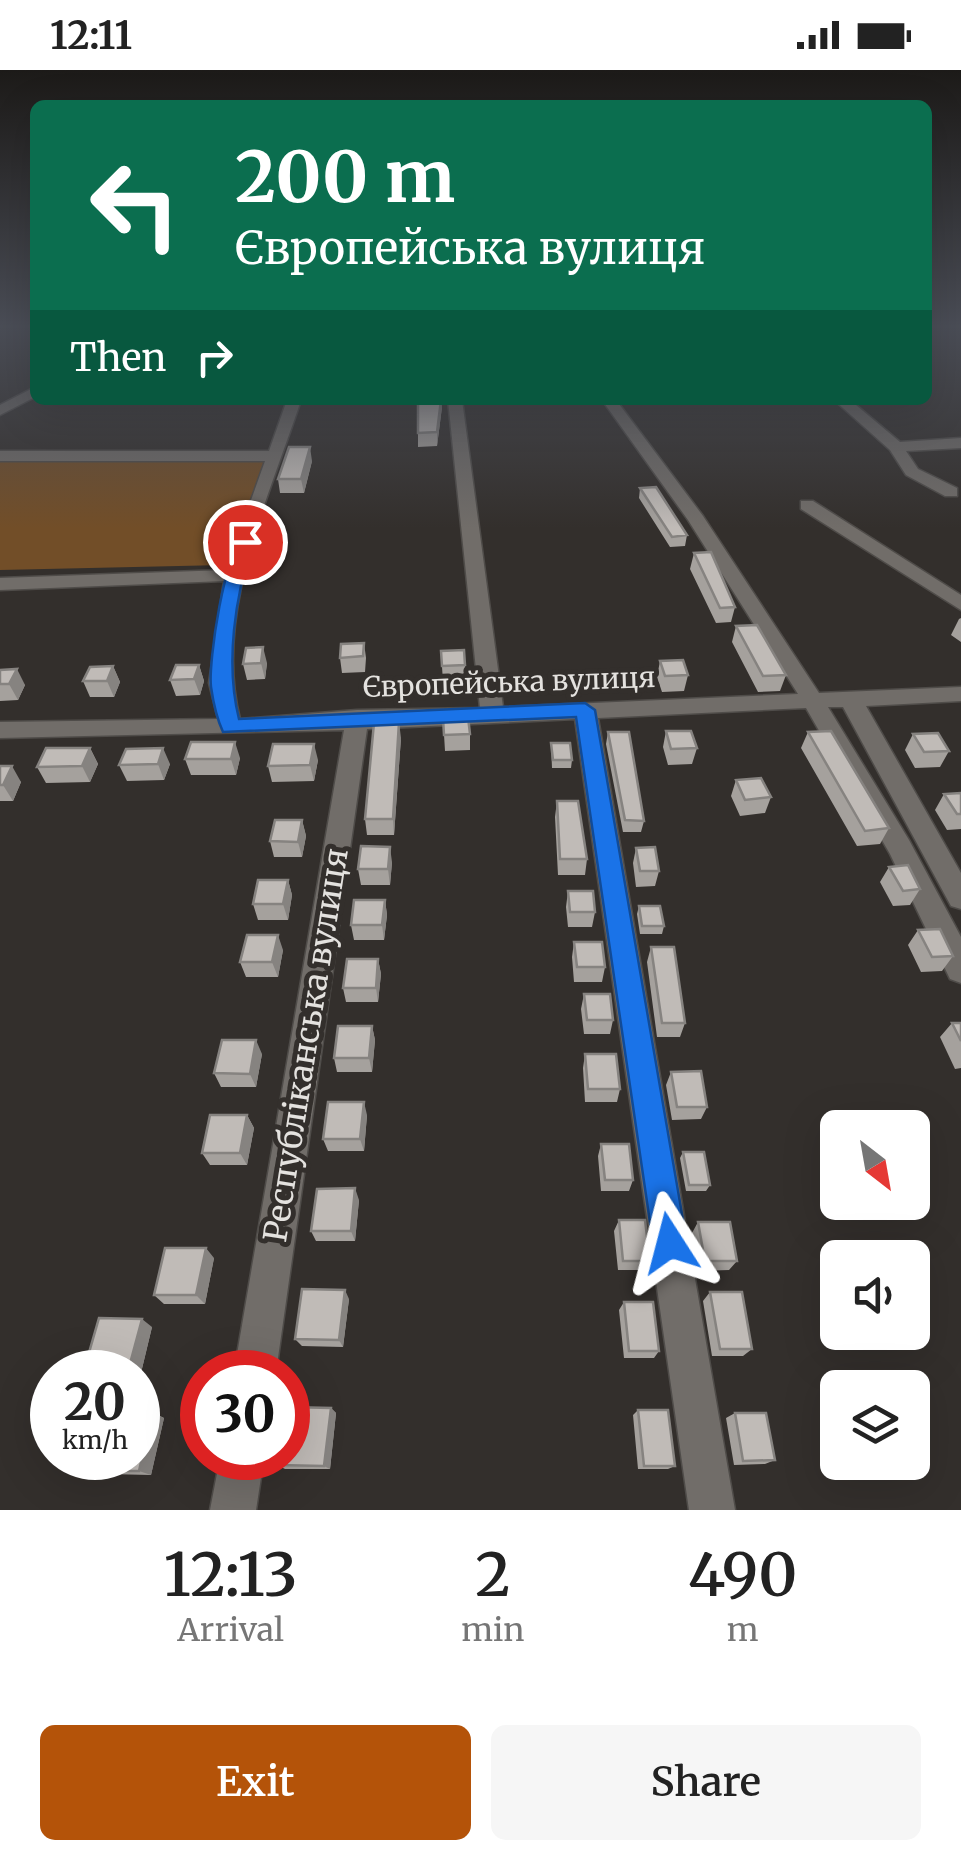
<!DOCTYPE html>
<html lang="en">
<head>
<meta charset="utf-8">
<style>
	:root { --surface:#fff; --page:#f6f6f6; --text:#222; --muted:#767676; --accent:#b45309 }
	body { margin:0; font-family:Merriweather,serif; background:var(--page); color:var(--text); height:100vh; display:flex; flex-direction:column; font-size:38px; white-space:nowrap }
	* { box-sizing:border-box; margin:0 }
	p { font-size:32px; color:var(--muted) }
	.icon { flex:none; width:55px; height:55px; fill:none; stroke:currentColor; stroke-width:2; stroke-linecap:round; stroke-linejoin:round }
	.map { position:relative; height:1440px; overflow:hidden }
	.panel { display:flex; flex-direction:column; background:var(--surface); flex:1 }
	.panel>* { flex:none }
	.guide { position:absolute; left:30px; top:30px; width:902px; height:305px; border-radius:15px; box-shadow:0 10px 40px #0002; background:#0b6e4f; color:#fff; overflow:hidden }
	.needle { width:65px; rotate:149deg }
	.tools { position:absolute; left:820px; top:1040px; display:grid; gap:20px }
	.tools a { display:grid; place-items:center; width:110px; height:110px; border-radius:15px; background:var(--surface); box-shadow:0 10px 40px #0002; font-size:50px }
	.speed { position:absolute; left:30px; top:1280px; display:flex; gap:20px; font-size:50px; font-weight:700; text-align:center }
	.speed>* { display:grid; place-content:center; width:130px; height:130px; border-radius:50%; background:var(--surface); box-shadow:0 10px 40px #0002; line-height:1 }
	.speed small { font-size:25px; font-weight:400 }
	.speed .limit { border:15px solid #d22; background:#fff; color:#111 }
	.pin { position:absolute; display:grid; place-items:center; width:85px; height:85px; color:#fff; margin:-42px; border:5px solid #fff; border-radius:50%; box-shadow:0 2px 10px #0007 }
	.me { position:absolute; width:110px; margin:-55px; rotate:351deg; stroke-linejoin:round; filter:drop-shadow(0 0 8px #0008) }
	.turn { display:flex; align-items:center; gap:35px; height:210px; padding:0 40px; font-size:45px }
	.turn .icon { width:130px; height:130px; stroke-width:2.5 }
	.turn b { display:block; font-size:70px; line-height:85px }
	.then { display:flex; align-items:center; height:95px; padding:0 40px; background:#0003; gap:20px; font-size:38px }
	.eta { display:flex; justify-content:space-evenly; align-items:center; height:170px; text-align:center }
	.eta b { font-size:60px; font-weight:600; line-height:70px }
	.cta { display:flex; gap:20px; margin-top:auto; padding:20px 40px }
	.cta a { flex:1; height:115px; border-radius:15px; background:var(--accent); color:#fff; font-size:40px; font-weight:600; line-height:115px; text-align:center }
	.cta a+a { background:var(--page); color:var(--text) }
	.status { display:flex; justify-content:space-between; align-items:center; height:70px; padding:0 50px; background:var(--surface); direction:ltr }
	.status svg { height:28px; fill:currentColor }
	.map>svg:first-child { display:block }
	.green { fill:#724e28 }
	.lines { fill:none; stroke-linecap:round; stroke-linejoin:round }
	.minor-casing { stroke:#4f4c49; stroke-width:3 }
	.minor { fill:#716d69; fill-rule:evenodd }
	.wall { fill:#a5a19d }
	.shaded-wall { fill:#868380 }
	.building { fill:#c0bbb7; stroke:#868380; stroke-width:2.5 }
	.route { fill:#1a73e8; stroke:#114b97; stroke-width:2.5 }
	.labels { text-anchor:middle; stroke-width:10; stroke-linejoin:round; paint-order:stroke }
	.street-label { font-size:28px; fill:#e4e2df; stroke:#332f2c }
	.near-street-label { font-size:32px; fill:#e4e2df; stroke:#332f2c }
</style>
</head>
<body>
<div class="status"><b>12:11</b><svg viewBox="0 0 49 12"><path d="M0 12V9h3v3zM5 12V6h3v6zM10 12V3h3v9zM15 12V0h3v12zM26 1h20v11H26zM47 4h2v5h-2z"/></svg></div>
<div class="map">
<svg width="961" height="1440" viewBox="0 0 961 1440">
	<rect width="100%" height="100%" fill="#332f2c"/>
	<path class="green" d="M267 388 224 495 0 500V391Z"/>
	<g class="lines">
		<g class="minor-casing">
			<path id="minor" d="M35 317V327L0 345V335Z
				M287 330H301C269 428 213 544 240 649L357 640 480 638 448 330H462L503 637 798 624 688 450 602 330H616L703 446 819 623 961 617V631L866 636 961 803V839L951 836 843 637H828L909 770 961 867V913L950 909 890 784 806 638 598 648 735 1440H689L575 649 367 659 276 1302H234L344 660 0 668V652L218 649 209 613 224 511 0 520V508L226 500 265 391H0V381H269Z
				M834 330H850L900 372 961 368V378L906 381 918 399 957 418V426H945L906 405 890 380Z
				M801 431H813L961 525V540L801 439Z
				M220 1388H264L256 1440H210Z"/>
		</g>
		<use href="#minor" class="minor"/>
	</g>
	<path class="wall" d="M442 337 437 376 418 377V363Z
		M312 391 304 423H280L278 409Z
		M640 418 687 465 685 476 670 477 639 428Z
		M694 483 735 537 731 552 716 553 690 499Z
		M961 548V572L951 565 959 549Z
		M736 556 786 605 780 621 758 622 732 572Z
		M364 573 366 588 365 602 342 603 340 588Z
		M464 580 466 610 443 612 441 581Z
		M660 591 688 605 684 621 662 622 657 607Z
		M267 593 265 609 247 610 243 594Z
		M199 595 204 611 200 625 176 626 170 610Z
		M113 596 120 612 114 627H90L83 611Z
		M0 600 25 615 18 630 0 631Z
		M443 648 470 664V680L445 681Z
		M666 661 697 678 692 694 668 695 663 677Z
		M608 662 644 751 641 762H623L606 674Z
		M808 662 889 758 880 774 857 776 801 678Z
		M913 664 949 681 940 697 915 698 905 680Z
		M401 668 394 765H367L365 749Z
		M551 673 572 690 571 698H552Z
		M90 678 98 694 90 712 46 713 37 697Z
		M240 688 236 705H191L185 689Z
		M318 690 314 711 272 712 268 696Z
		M170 694 164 710 127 711 119 695Z
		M0 696 21 712 13 731H0Z
		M736 710 771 727 765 743 740 746 731 726Z
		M961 723V759L947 760 935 740 944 724Z
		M557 731 587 789 585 805H558L555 747Z
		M302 750 306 766 302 787H274L270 771Z
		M636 778 659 801 655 816 636 817 633 793Z
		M392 792 390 815H361L358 799Z
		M889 797 920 819 910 835 893 836 880 812Z
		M288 810 292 825 288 850H258L253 834Z
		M568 821 595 842 592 857H568L566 837Z
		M385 830 387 845 384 870H354L351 855Z
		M639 836 664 856 662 864H640L637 844Z
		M918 860 953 886 942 901 921 902 908 875Z
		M574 872 605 897 602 912H574L572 887Z
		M651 877 685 953 680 967H657L647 892Z
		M283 880 278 907H246L240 892Z
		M378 889 381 904 378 932H346L343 918Z
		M584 924 613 950 610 964H584L581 939Z
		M952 953H961V998L955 999 940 967Z
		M372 956 375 970 372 1002H337L334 988Z
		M262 984 256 1017H221L214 1003Z
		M585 984 620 1019 617 1032H585L583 998Z
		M671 1002 707 1037 701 1049 672 1050 666 1015Z
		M247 1045 254 1058 247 1095H210L202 1083Z
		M367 1045 364 1081H328L323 1069Z
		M601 1074 633 1110 629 1121H601L598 1086Z
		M683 1082 710 1115 706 1121H686L680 1088Z
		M359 1130 355 1171H316L311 1161Z
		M619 1150 650 1191 645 1200H618L614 1161Z
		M698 1152 737 1191 729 1200 698 1201 692 1163Z
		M214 1188 205 1234H164L154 1225Z
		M710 1222 752 1279 743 1286H712L703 1231Z
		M349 1229 343 1277 302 1276 295 1269Z
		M624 1232 659 1281 654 1288H624L619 1240Z
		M152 1257 140 1307H138V1302H90L84 1300Z
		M331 1338 336 1343 330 1399H285L277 1395Z
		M638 1340 675 1396 668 1399H638L633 1345Z
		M152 1342 164 1348 151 1405 106 1404 92 1401Z
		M735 1343 775 1390 765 1394 734 1395 726 1348Z"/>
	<path class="shaded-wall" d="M441 330 442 337 437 376V362Z
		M310 377 312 391 304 423 301 409Z
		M263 577 267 593 265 609 261 593Z
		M199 595 204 611 200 625 194 609Z
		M113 596 120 612 114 627 107 611Z
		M17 599 25 615 18 630 9 614Z
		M399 652 401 668 394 765 393 749Z
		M235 672 240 688 236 705 231 689Z
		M314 674 318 690 314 711 310 695Z
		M90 678 98 694 90 712 82 696Z
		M163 678 170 694 164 710 158 694Z
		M12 696 21 712 13 731 3 715Z
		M302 750 306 766 302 787 298 772Z
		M390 777 392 792 390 815 388 799Z
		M288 810 292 825 288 850 283 834Z
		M385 830 387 845 384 870 382 855Z
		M278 865 283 880 278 907 272 892Z
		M378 889 381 904 378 932 376 918Z
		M372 956 375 970 372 1002 369 988Z
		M256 970 262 984 256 1017 250 1004Z
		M364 1032 367 1045 364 1081 360 1069Z
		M247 1045 254 1058 247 1095 240 1083Z
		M355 1118 359 1130 355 1171 351 1161Z
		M206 1178 214 1188 205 1234 196 1225Z
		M345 1220 349 1229 343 1277 339 1270Z
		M142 1249 152 1257 140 1307 138 1306V1302L128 1301Z
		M331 1338 336 1343 330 1399 324 1396Z
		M152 1342 164 1348 151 1405 139 1401Z"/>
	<path class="building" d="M418 330H441L437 362 418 363Z
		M289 377H310L301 409H278Z
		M656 417 687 465 672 467 640 418Z
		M711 482 735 537 720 538 694 483Z
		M757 555 786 605 763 606 736 556Z
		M364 573 363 586 340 588 341 574Z
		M263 577 261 593 243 594 246 578Z
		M464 580 465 595 442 596 441 581Z
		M683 590 688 605 665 606 660 591Z
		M176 595H199L194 609 170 610Z
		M113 596 107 611H83L90 597Z
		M17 599 9 614H0V600Z
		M468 647 470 664 444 665 443 648Z
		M399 652 393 749H365L374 653Z
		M666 661H691L697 678 671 679Z
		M831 661 889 758 865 761 808 662Z
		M608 662H629L644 751 625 750Z
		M938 663 949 681 924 682 913 664Z
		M191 672H235L231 689H185Z
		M551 673H570L572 690H553Z
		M273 674H314L310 695 268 696Z
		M46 678H90L82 696 37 697Z
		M163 678 158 694 119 695 126 679Z
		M0 696H12L3 715H0Z
		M761 708 771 727 745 730 736 710Z
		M961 723V744H957L944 724Z
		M557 731H578L587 789H560Z
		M275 750H302L298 772 270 771Z
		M361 776 390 777 388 799H358Z
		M655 777 659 801H640L636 778Z
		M908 795 920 819 903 821 889 797Z
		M258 810H288L283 834H253Z
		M568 821H593L595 842H570Z
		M354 830H385L382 855H351Z
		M639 836H660L664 856H642Z
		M940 859 953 886 932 887 918 860Z
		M247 865H278L272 892H240Z
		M574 872H602L605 897H577Z
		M651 877H674L685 953H662Z
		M347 889H378L376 918H343Z
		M584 924H610L613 950H587Z
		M952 953H961V971Z
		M338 956H372L369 988H334Z
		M222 970H256L250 1004 214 1003Z
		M585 984H616L620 1019H588Z
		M701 1001 707 1037H677L671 1002Z
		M328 1032H364L360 1069H323Z
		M210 1045H247L240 1083H202Z
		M601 1074H629L633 1110H605Z
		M683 1082H704L710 1115H689Z
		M355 1118 351 1161H311L317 1119Z
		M619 1150H645L650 1191H623Z
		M698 1152H730L737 1191H705Z
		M165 1178H206L196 1225H154Z
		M302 1219 345 1220 339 1270 295 1269Z
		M710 1222H742L752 1279H720Z
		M624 1232H653L659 1281H629Z
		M99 1248 142 1249 128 1301 84 1300Z
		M288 1337 331 1338 324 1396 277 1395 279 1388H288Z
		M638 1340H668L675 1396H644Z
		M138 1342H152L139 1401H92L95 1388H138Z
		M735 1343H766L775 1390 743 1391Z"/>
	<linearGradient id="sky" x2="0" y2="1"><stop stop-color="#1c1a18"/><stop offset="0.56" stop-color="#4a4d56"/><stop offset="1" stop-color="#4a4d56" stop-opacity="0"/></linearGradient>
	<rect width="961" height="458" fill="url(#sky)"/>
	<path class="route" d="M245 468 253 472C235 527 225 593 239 649L585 633 595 640 687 1173 682 1185 670 1190 658 1185 653 1173 576 647 223 662C217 649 213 631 211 617 208 593 225 476 245 468Z"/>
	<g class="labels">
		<g class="street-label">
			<text transform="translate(509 612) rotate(-2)" y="10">Європейська вулиця</text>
		</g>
		<g class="near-street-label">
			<text transform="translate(306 975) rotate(-81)" y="11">Республіканська вулиця</text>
		</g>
	</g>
</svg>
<div class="tools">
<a><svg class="needle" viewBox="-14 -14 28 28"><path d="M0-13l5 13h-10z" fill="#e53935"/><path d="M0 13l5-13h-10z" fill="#767676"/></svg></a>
<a><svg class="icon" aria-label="sound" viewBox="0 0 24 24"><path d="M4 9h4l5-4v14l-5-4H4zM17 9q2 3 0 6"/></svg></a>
<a><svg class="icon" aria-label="layers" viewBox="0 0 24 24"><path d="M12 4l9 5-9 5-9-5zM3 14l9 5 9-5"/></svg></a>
</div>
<div class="speed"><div>20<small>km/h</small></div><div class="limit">30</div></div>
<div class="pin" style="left:245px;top:472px;background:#d93025"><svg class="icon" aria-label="arrive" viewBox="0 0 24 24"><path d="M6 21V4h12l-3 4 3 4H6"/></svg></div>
<svg class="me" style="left:670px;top:1173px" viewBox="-20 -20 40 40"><path d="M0-17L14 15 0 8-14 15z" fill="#1a73e8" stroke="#fff" stroke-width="4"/></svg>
<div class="guide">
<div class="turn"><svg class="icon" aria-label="left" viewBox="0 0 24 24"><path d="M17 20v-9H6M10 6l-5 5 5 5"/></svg><div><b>200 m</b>Європейська вулиця</div></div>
<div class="then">Then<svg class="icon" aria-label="right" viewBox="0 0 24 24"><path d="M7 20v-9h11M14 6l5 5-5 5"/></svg></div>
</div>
</div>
<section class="panel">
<div class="eta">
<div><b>12:13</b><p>Arrival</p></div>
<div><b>2</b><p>min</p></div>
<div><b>490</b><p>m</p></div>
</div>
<div class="cta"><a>Exit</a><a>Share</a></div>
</section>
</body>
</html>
